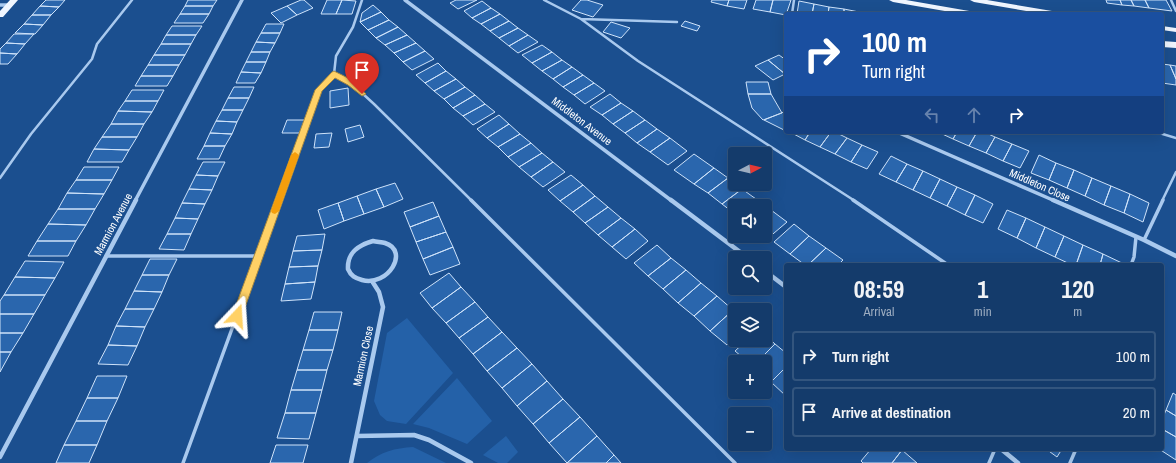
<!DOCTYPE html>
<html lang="en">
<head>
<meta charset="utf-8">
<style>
	:root { --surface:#143b6b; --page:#1d4271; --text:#f1f3f6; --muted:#9dadc1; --line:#33557e }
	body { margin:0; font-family:"Archivo Narrow",sans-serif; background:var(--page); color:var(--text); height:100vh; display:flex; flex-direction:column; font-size:15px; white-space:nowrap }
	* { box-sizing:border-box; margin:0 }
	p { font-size:13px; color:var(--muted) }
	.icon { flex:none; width:22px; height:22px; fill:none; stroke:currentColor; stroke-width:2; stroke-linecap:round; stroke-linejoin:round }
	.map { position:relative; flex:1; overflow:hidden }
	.side { position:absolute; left:784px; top:263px; width:380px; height:188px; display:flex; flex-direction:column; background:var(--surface); border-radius:4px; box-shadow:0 4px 16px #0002,0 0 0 1px var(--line) }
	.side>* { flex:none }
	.banner { position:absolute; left:784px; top:12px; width:380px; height:122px; border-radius:4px; box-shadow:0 4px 16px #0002,0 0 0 1px var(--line); background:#1a4fa0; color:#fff; overflow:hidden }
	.needle { width:26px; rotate:83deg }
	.controls { position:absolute; left:728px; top:147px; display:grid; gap:8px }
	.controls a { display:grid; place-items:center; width:44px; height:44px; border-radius:4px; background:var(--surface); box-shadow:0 4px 16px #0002,0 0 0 1px var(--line); font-size:20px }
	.pin { position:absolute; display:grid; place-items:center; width:34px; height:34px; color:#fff; margin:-41px -17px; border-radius:50% 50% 50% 0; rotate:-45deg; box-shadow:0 0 4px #0007 }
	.pin .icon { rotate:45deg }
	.me { position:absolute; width:44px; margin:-22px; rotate:20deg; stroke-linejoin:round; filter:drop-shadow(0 0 3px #0008) }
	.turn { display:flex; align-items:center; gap:14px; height:84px; padding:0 12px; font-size:18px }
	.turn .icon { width:52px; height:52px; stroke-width:2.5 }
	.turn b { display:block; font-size:28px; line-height:34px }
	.lanes { display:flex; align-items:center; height:38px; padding:0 12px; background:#0003; justify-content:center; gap:20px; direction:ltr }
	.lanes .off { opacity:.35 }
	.eta { display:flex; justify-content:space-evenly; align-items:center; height:68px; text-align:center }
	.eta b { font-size:24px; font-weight:800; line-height:28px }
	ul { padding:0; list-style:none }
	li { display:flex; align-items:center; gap:12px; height:50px; margin:0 8px 6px; padding:0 4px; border:2px solid var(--line); border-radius:4px }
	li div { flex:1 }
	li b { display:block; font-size:15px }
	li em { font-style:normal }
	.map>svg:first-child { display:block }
	.green { fill:#2461a8 }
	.building { fill:#2a66ad; stroke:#cfe3fa }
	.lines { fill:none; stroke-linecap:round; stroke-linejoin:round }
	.service-far1 { stroke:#a9c9ee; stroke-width:2.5 }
	.service { stroke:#a9c9ee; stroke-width:3.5 }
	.minor-far1 { stroke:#a9c9ee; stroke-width:3.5 }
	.minor { stroke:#a9c9ee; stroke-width:4.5 }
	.primary { fill:#f0f6ff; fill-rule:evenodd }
	.route { fill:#ffd166; stroke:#a68842 }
	.slow { fill:#f59e0b }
	.labels { text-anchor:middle; stroke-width:4; stroke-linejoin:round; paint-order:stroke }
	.street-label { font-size:11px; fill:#fff; stroke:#1b4f8f }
</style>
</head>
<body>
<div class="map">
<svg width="1176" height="463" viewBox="0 0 1176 463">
	<rect width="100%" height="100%" fill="#1b4f8f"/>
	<path class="green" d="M407 318 453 373 406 424 387 421 380 415 374 401 387 333Z
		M457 378 492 421 467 444 429 428 413 424Z
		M506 436 518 452 507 463H498L483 455Z
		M413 447 446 463H367C381 452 395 448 413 447Z"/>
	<path class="building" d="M46 0H65L59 7 40 6Z
		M188 0H217L213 6H185Z
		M301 0H304L313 8 297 15 287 6Z
		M327 0H342L336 14H321Z
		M342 0 356 1 352 14H336Z
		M456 0H477L458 9 450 3Z
		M581 0H587L603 5 593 17 572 10Z
		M712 0H729L727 6 711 2Z
		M729 0H747L744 9 727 6Z
		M756 0H773L770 12 753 9Z
		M773 0H791L786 15 770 12Z
		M1106 0H1120L1122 5 1107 3Z
		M1120 0H1131L1134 6 1122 5Z
		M1131 0H1145L1149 8 1134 6Z
		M1145 0H1166L1172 11 1149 8Z
		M482 1 491 8 472 18 464 11Z
		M799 1 814 4 812 14H797Z
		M814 4 829 7 828 14H812Z
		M373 5 381 12 360 22 362 13Z
		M40 6 59 7 51 15H32Z
		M185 6H213L209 14H180Z
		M287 6 297 15 281 23 271 13Z
		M829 7 844 9V14H828Z
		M491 8 500 14 481 24 472 18Z
		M844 9 859 12V14H844Z
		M381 12 389 20 368 30 360 22Z
		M180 14H209L203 23H174Z
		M500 14 509 21 490 31 481 24Z
		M32 15H51L43 25 24 24Z
		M389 20 398 27 376 38 368 30Z
		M509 21 518 28 499 38 490 31Z
		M685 21 700 26 697 31 681 26Z
		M611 22 630 28 621 38 603 32Z
		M24 24 43 25 35 34 15 33Z
		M266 24H284L280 33H261Z
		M172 26H202L196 35H166Z
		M398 27 407 35 385 45 376 38Z
		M518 28 528 35 509 46 499 38Z
		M261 33H280L275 43 256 42Z
		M14 34H34L25 44 6 43Z
		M166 35H196L191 44H161Z
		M407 35 416 43 394 53 385 45Z
		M528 35 538 42 518 53 509 46Z
		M256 42 275 43 270 52H251Z
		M6 43 25 44 17 54 0 53V49Z
		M416 43 425 51 403 62 394 53Z
		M161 44H191L185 55H154Z
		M542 45 552 52 532 63 522 55Z
		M425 51 434 59 412 70 403 62Z
		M251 52H270L266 62H246Z
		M552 52 562 60 542 71 532 63Z
		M0 53 17 54 8 64H0Z
		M154 55H185L179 65H148Z
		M779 55 786 60 785 74 768 60Z
		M562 60 572 67 553 79 542 71Z
		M768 60 785 74 773 80 755 66Z
		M246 62H266L261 73 241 72Z
		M438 63 446 71 425 83 416 75Z
		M1162 64 1170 65 1176 79V85L1162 83Z
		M148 65H179L173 76H141Z
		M1170 65 1176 66V79Z
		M572 67 583 75 563 87 553 79Z
		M446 71 456 79 434 91 425 83Z
		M241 72 261 73 255 83H236Z
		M583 75 594 83 574 95 563 87Z
		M141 76H173L167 86H135Z
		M456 79 465 87 444 99 434 91Z
		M746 82H768L771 94H748Z
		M594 83 605 91 585 104 574 95Z
		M234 87H254L249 98H228Z
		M465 87 475 95 453 108 444 99Z
		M348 88 349 105 330 108V91Z
		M132 90H164L158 101H125Z
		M610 94 621 103 602 115 590 107Z
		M748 94H771L782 113 763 120 752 108Z
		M475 95 485 104 463 116 453 108Z
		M228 98H249L243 110H222Z
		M125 101H158L152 112 118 111Z
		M621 103 633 111 613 124 602 115Z
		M485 104 495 112 473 125 463 116Z
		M222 110H243L237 122 216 121Z
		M118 111 152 112 144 124H111Z
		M633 111 645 120 625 133 613 124Z
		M786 111V131L764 120Z
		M499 115 509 124 487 138 477 129Z
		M287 120H305L301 133H282Z
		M645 120 657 129 637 143 625 133Z
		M216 121 237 122 232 134 210 133Z
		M111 124H144L137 137H102Z
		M509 124 520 134 498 147 487 138Z
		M360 125 364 137 348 142 345 129Z
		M657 129 670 138 650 152 637 143Z
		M790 132H810L805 140Z
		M810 132H831L820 147 805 140Z
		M831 132H835L847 138 835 154 820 147Z
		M938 132H957L953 139Z
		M957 132H977L969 146 953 139Z
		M977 132H984L995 137 986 153 969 146Z
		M210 133 232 134 225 146H204Z
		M332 133 329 147 314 148 316 134Z
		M520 134 531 143 508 157 498 147Z
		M102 137H137L129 150 94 149Z
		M995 137 1012 144 1003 161 986 153Z
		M670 138 687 151 668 165 650 152Z
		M847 138 862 145 851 162 835 154Z
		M531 143 542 153 519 167 508 157Z
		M1012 144 1029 151 1020 168 1003 161Z
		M862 145 878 152 867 169 851 162Z
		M204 146H225L219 159H197Z
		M94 149 129 150 122 162H87Z
		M542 153 553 162 531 177 519 167Z
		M694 154 714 168 694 184 674 170Z
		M1039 155 1056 163 1049 180 1031 173Z
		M891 156 907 164 896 182 879 174Z
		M203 162H225L218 176 196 175Z
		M553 162 565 172 543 187 531 177Z
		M1056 163 1074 170 1067 188 1049 180Z
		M907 164 923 171 913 190 896 182Z
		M84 167H119L112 180H76Z
		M714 168 728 178 708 193 694 184Z
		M1074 170 1092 178 1085 196 1067 188Z
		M923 171 940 179 930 198 913 190Z
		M196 175 218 176 212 190 189 189Z
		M571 175 583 185 560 201 548 190Z
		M728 178 742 189 722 204 708 193Z
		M1092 178 1111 186 1104 205 1085 196Z
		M940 179 957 187 947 206 930 198Z
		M76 180H112L104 194 67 193Z
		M395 183 403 199 384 207 376 189Z
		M583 185 595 196 573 212 560 201Z
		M1111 186 1130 194 1124 213 1104 205Z
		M957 187 975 195 965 215 947 206Z
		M189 189 212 190 205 204 182 203Z
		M376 189 384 207 364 214 357 196Z
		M742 189 756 199 748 206H735V214L722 204Z
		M67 193 104 194 95 209H58Z
		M1130 194 1149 203 1143 222 1124 213Z
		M975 195 993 204 983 223 965 215Z
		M357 196 364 214 344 221 338 203Z
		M595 196 608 207 585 223 573 212Z
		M756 199 771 210 765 216V206H748Z
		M433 202 439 216 410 227 404 212Z
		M182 203 205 204 198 219 175 218Z
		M338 203 344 221 324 229 318 210Z
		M608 207 621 218 598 235 585 223Z
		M58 209H95L86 225 48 224Z
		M771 210 787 222 767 239 763 236H765V216Z
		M1007 210 1026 218 1017 238 998 229Z
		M439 216 446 232 416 242 410 227Z
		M175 218 198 219 191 234H167Z
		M621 218 635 229 612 247 598 235Z
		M1026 218 1045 227 1036 248 1017 238Z
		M48 224 86 225 76 241H37Z
		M794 224 809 236 790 254 774 242Z
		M1045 227 1064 236 1055 257 1036 248Z
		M635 229 648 241 626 259 612 247Z
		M446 232 453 247 423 259 416 242Z
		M167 234H191L184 250 159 249Z
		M325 234 322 250 293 251 297 236Z
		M809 236 826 248 808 265H805L790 254Z
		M1064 236 1083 245 1076 265H1072L1055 257Z
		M37 241H76L68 256H28Z
		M657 245 671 258 648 276 634 263Z
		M1083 245 1103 254 1100 265H1076Z
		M453 247 460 264 430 275 423 259Z
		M826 248 843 260 838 265H808Z
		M322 250 318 266 289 267 293 251Z
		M1103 254 1124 264V265H1100Z
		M671 258 686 270 663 289 648 276Z
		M150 259H177L169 275H142Z
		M25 261 64 262 55 278 15 277Z
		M318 266 315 282 285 284 289 267Z
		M686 270 701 283 678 303 663 289Z
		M449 273 461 287 432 308 420 293Z
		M142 275H169L162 292 134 291Z
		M15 277 55 278 45 295H4Z
		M315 282 311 299 281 301 285 284Z
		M701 283 717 296 694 316 678 303Z
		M461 287 475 302 446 323 432 308Z
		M134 291 162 292 154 309H125Z
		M4 295H45L34 314H0V301Z
		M717 296 733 310 710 331 694 316Z
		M475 302 488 317 459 338 446 323Z
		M125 309H154L145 327 116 326Z
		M733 310 735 312V337L727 345 710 331Z
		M314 312H342L338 330H309Z
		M0 314H34L23 333H0Z
		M488 317 502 332 473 354 459 338Z
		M116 326 145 327 137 346 108 345Z
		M309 330H338L333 350H303Z
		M502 332 517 348 487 371 473 354Z
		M0 333H23L11 352H0Z
		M765 335 775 344 757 362H748L735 351 747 340H765Z
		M775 344 786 353V367L771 382 765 377V362H757Z
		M108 345 137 346 128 365 98 364Z
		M517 348 532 364 502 388 487 371Z
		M303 350H333L327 370H297Z
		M0 352H11L0 372Z
		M532 364 547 381 517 406 502 388Z
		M786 367V396L771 382Z
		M297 370H327L322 390H291Z
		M97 376H127L118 398H87Z
		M547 381 563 399 533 424 517 406Z
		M291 390H322L316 413H285Z
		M1173 393 1176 395V416L1166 410Z
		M87 398H118L107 421H76Z
		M563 399 580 417 549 443 533 424Z
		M1166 410 1176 416V437L1162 429V420Z
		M285 413H316L309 439 277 438Z
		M580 417 597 436 567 463 549 443Z
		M76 421H107L97 445H64Z
		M1162 429 1176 437V460L1159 449H1162Z
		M597 436 614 455 606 463H567Z
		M64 445H97L89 463H56Z
		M276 445H308L303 463H270Z
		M871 449H901L902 450 892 463H863L861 461Z
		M1046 449H1062L1057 457Z
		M902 450 917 463H892Z
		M614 455 621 463H606Z"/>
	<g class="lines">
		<path class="service-far1" d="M544 0 581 19 638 61 855 201
			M1171 0 1176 11
			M792 14 794 0
			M581 19 677 22
			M334 74 351 83 374 104 472 201
			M1156 132 1176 138
			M0 178 31 134 92 59 97 44 132 0
			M278 201 319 90 334 74 336 56 353 27 362 0
			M1162 201 1176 172"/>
		<path class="service" d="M471 200 735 463
			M853 200 948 265
			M1144 240 1163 200
			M106 256H258
			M1131 265 1134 257 1136 237
			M183 463 279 200
			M989 463 995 449
			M1070 463 1076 449"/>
		<path class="minor-far1" d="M405 0 672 201
			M0 5H9
			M897 132 1055 201
			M135 201 242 0"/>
		<path class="minor" d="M671 200 748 258
			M1053 200 1144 240 1176 256
			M373 241C377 242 382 242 385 243 410 251 388 287 362 280 355 278 351 276 348 269 347 252 359 245 373 241Z
			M765 271 786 287
			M357 436 414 435 429 440 471 463
			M1001 449 1018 463
			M0 457 136 200
			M351 463 383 307 379 292 372 281"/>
		<path class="primary" d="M10 0H18L3 17H0V11Z
			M889 0H906L975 12 979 14H962L893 2Z
			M970 0H987L1058 12 1062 14H1044L974 2Z
			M1162 26 1176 28V32L1162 30Z
			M1162 41 1176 42V48L1162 47Z"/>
	</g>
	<path class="route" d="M334 71 354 81 366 94 362 96 348 85 335 78 322 91 242 316 241 319 237 320 233 319 232 316 315 90 332 72Z"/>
	<path class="slow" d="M295 152 299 155 279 211 275 214 272 213 271 211 291 155Z"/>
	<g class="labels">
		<g class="street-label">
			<text transform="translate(582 121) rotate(37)" y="4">Middleton Avenue</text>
			<text transform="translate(1040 185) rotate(24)" y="4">Middleton Close</text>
			<text transform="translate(113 224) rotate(-62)" y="4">Marmion Avenue</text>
			<text transform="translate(363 356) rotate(-78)" y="4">Marmion Close</text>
		</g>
	</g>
</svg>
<div class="controls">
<a><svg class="needle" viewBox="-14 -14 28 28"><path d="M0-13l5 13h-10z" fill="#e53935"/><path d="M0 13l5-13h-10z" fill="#9dadc1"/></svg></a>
<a><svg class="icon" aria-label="sound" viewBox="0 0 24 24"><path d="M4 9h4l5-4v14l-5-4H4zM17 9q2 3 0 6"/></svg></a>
<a><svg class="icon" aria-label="search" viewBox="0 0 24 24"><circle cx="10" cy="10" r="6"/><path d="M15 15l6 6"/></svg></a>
<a><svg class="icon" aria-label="layers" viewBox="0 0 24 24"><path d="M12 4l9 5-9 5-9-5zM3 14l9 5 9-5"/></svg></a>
<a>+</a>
<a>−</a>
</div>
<div class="pin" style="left:362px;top:94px;background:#d93025"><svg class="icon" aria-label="arrive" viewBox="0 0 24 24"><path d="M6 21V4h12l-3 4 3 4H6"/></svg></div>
<svg class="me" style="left:237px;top:316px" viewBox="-20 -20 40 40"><path d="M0-17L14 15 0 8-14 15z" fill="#ffd166" stroke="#fff" stroke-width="4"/></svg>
<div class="banner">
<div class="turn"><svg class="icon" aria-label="right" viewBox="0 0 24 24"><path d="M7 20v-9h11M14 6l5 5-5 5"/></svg><div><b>100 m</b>Turn right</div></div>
<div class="lanes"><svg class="icon off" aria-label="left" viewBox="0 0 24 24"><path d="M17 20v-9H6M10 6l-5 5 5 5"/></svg><svg class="icon off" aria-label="ahead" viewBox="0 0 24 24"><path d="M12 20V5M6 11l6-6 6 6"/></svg><svg class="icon" aria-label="right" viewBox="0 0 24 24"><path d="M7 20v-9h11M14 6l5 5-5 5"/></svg></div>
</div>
<section class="side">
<div class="eta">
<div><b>08:59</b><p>Arrival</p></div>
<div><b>1</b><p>min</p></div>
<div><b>120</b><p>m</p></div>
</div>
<ul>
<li><svg class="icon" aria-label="right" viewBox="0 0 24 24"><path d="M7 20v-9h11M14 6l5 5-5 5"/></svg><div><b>Turn right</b></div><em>100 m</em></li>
<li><svg class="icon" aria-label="arrive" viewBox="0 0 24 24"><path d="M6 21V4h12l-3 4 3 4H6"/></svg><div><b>Arrive at destination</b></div><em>20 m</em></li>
</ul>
</section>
</div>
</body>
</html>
